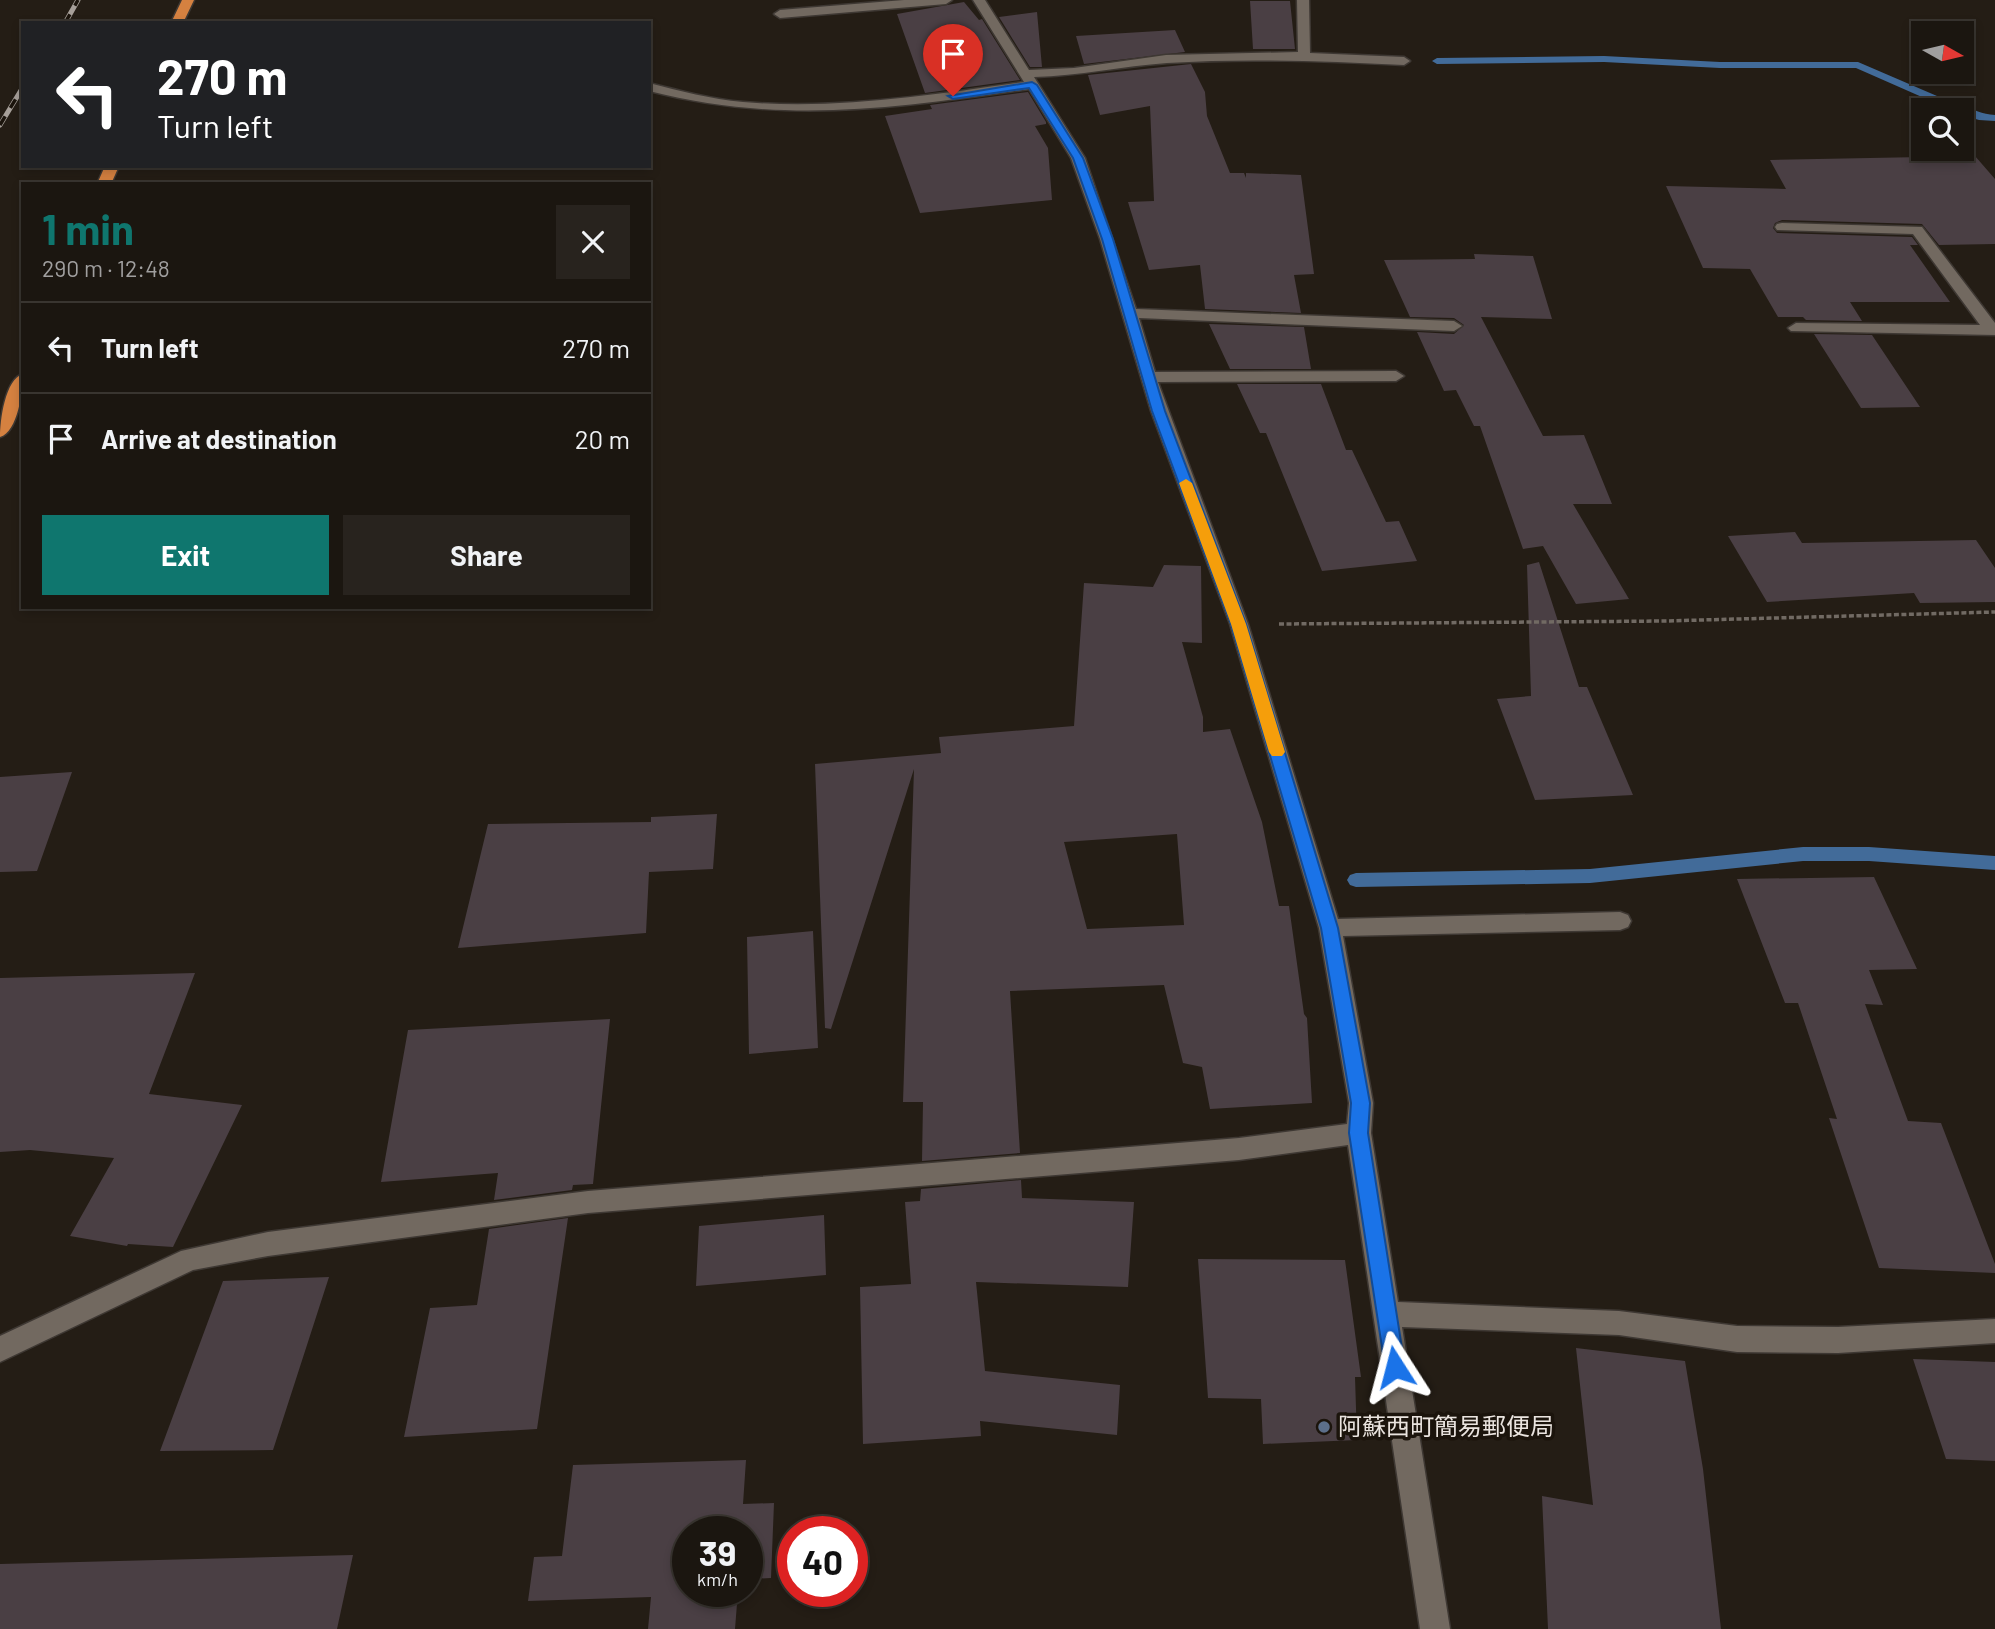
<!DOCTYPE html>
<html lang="en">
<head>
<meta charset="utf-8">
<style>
	:root { --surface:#1b1610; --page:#28231e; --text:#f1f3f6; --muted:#a09f9f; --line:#393530; --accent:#0f766e }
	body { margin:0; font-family:Barlow,"Noto Sans JP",sans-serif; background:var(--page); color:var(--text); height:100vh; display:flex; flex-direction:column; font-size:26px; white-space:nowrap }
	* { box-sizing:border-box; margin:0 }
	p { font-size:23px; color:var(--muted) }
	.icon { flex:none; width:38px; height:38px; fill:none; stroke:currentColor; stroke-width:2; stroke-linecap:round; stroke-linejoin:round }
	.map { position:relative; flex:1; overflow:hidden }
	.panel { position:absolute; left:21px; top:182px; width:630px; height:427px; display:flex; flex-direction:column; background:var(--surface); border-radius:0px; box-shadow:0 4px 10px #0003,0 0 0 2px var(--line) }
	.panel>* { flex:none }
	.hud { position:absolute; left:21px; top:21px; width:630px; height:147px; border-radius:0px; box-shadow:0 4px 10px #0003,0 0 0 2px var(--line); background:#202124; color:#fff; overflow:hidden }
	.needle { width:46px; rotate:98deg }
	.controls { position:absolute; left:1911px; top:21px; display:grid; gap:14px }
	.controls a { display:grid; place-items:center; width:63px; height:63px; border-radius:0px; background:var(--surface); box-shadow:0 4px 10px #0003,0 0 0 2px var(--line); font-size:35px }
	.speed { position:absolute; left:672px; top:1516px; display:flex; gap:14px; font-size:35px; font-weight:700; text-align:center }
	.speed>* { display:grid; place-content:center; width:91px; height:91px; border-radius:50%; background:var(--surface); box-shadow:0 4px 10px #0003,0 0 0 2px var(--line); line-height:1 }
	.speed small { font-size:18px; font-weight:400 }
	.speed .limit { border:10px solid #d22; background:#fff; color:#111 }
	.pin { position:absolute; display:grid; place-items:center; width:60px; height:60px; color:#fff; margin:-72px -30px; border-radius:50% 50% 50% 0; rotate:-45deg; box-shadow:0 0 7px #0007 }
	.pin .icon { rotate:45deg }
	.me { position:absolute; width:77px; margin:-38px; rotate:351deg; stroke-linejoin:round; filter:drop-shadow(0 0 5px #0008) }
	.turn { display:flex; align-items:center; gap:24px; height:147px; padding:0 21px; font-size:32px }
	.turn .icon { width:91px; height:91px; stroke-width:2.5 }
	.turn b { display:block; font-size:49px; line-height:60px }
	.round { display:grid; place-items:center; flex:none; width:74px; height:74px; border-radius:0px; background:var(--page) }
	.head { display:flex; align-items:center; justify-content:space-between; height:119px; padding:0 21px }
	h1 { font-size:42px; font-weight:700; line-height:52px; color:var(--accent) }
	.cta { display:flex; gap:14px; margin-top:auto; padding:14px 21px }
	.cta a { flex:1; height:80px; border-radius:0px; background:var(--accent); color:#fff; font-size:28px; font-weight:700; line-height:80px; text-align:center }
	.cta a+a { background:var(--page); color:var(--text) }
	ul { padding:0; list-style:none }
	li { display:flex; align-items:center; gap:21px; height:91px; padding:0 21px; border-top:2px solid var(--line) }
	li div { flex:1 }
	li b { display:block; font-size:26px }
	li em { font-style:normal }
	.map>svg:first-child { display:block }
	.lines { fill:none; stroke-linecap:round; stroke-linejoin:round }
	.stream { fill:#426b99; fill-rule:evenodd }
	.building { fill:#4a3f44; fill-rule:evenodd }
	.minor-casing { stroke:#3e3833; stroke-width:3 }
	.highway-casing { stroke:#3e3833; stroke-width:3 }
	.path { stroke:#716a63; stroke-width:3.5; stroke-dasharray:5 2.5; stroke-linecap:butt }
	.minor { fill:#726960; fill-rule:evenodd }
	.highway { fill:#d58140; fill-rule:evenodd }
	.rail-casing { stroke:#a69f99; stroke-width:5 }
	.rail { stroke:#1b140c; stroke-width:3.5; stroke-dasharray:10; stroke-linecap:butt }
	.route { fill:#1a73e8; stroke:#114b97; stroke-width:2 }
	.slow { fill:#f59e0b }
	.service-dot { fill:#5c6f8a; stroke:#1b140c; stroke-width:2.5 }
	.labels { text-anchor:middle; stroke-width:7; stroke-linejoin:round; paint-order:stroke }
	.near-poi-label { font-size:24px; fill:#eae4df; stroke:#1b140c; text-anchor:start }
</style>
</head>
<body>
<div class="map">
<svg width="1995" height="1629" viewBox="0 0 1995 1629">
	<rect width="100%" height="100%" fill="#241d15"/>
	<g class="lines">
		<path class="stream" d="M1604 56 1720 62H1858L1937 96C1959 98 1969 113 1995 115V121L1979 120 1962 115V110C1954 110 1942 104 1931 101L1856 68H1720L1604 62 1437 64 1432 61 1437 58Z
			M1803 847H1869L1995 856V870L1869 861H1803L1590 883 1356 887 1350 885 1347 880 1350 875 1356 873 1590 869Z"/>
	</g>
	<path class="building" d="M1250 1H1290L1295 49H1253Z
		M964 2 979 20 982 19 1020 80 925 93 897 14Z
		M1037 12 1042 67H1030L999 17Z
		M1175 30 1185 52 1084 64 1076 36Z
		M1191 64 1205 92 1207 116 1230 173H1244L1246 178V173L1301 175 1314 274 1294 275 1301 313 1205 309 1200 265 1149 270 1128 202 1154 201 1150 106 1100 115 1088 75Z
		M1028 92 1046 122V124L1035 126 1048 148 1052 200 920 213 885 116 932 109 930 105Z
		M1975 156 1995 179V244L1939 245 1922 224 1782 220 1775 223 1773 228 1777 233 1912 237 1918 245H1910L1950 302H1850L1862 321 1806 320 1803 317H1778L1750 269 1703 268 1666 186 1786 189 1770 160Z
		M1474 254 1533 256 1552 319 1481 317 1543 436 1584 435 1612 504H1573L1629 599 1576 604 1543 546 1523 549 1480 426H1474L1456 390 1444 391 1417 332 1454 334 1464 325 1454 318 1410 317 1384 260 1475 259Z
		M1209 324 1304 327 1311 369H1230Z
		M1814 334 1872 335 1920 407 1861 408Z
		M1237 384H1321L1346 450H1352L1386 522 1399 521 1417 561 1322 571 1266 433H1260Z
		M1795 532 1802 543 1976 540 1995 568V602L1920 603 1914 593 1767 602 1728 536Z
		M1539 562 1579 687H1587L1633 795 1535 800 1497 699 1531 696 1527 565Z
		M1164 565 1201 566 1202 643 1182 642 1203 717V732L1230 729 1262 822 1279 906H1289L1304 1014 1307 1018 1312 1103 1210 1109 1202 1067 1183 1063 1164 985 1010 991 1020 1153 922 1161 923 1102H903L914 769 831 1029 825 1028 815 764 941 753 939 737 1074 726 1084 583 1153 587ZM1177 834 1184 925 1087 929 1064 842Z
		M72 772 37 871 0 872V777Z
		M717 814 713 869 649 872 646 933 458 948 488 824 651 822V817Z
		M1874 877 1917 969 1869 970 1883 1005 1865 1004 1908 1121 1941 1123 1995 1264V1273L1879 1268 1829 1118 1837 1119 1798 1003H1785L1737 879Z
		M813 931 818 1048 749 1054 747 937Z
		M195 973 149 1094 242 1105 173 1247 128 1244 127 1246 70 1236 114 1158 30 1150 0 1152V978Z
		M610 1019 593 1184 573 1185 572 1190 494 1200 498 1173 381 1182 408 1030Z
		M1021 1180 1022 1198 1134 1202 1128 1287 976 1282 985 1371 1120 1385 1117 1435 980 1421 981 1436 863 1444 860 1287 911 1284 905 1202 920 1201 921 1189Z
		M824 1215 826 1275 696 1286 699 1226Z
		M568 1218 537 1429 404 1437 430 1308 477 1305 489 1229Z
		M1198 1259 1345 1260 1361 1377H1355L1357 1440 1263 1444 1261 1399 1208 1398Z
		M329 1277 273 1450 160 1451 223 1281Z
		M1576 1348 1685 1361 1703 1469 1721 1629H1548L1542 1496 1593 1505Z
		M1913 1359 1995 1362V1461L1946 1459Z
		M746 1460 743 1504 774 1503 771 1578 747 1579V1531H688V1591H738L735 1629H648L651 1597 528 1601 534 1557 562 1556 573 1465Z
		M353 1555 337 1629H0V1564Z"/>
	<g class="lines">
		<g class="minor-casing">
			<path id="minor" d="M904 0H952L946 4 780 18 774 14 780 10Z
				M973 0H985L1029 70 1074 68 1166 55 1298 52 1297 0H1309L1310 53 1404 57 1410 61 1404 65C1325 61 1246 58 1167 63 1123 66 1079 76 1034 77L1085 158 1136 309 1454 321 1462 326 1454 331 1139 318 1155 372 1396 371 1404 376 1396 381 1158 382 1248 624 1338 919 1620 912 1628 915 1631 921 1628 927 1620 930 1343 936 1373 1103 1371 1133 1398 1302 1619 1311 1737 1326 1838 1327 1995 1319V1343L1838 1353 1737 1352 1619 1335 1402 1327 1450 1629H1420L1348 1145 1239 1160 588 1213 268 1256 193 1270 0 1362V1336L181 1251 268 1232 588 1191 1239 1138 1347 1124 1349 1103 1319 928 1230 624 1151 411 1100 239 1071 158 1029 89C895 108 782 125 649 91V83C680 91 711 99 743 102 837 110 931 95 1024 82Z
				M1782 223 1922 227 1995 323V335L1791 331 1788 328 1796 323 1980 325 1913 234 1777 230 1775 227 1777 224Z"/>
		</g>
		<g class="highway-casing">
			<path id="highway" d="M182 0H194L183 23H171Z
				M105 166H119L111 184H97Z
				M23 374C23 390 18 432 0 437 0 421 5 379 23 374Z"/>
		</g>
		<path class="path" d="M1279 624 1665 621 1995 612"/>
		<use href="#minor" class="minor"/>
		<use href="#highway" class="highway"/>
		<g class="rail-casing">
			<path id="rail" d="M65 23 78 0
				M0 125 23 87"/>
		</g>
		<use href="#rail" class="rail"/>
	</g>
	<path class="route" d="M1032 82 1037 85 1083 158 1113 239 1165 411 1246 624 1338 928 1370 1103 1368 1133 1405 1367 1402 1374 1395 1377 1388 1374 1385 1367 1349 1133 1351 1103 1321 928 1231 624 1152 411 1102 239 1073 158 1029 88 953 99 948 96Z"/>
	<path class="slow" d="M1186 479 1192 483 1246 624 1285 752 1282 756H1272L1269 752 1231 624 1179 483Z"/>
	<circle class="service-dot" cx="1324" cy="1427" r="7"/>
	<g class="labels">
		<g class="near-poi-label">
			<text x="1338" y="1435">阿蘇西町簡易郵便局</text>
		</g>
	</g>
</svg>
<div class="controls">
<a><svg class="needle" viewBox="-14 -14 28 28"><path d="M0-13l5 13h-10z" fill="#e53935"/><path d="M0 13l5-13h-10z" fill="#a09f9f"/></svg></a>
<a><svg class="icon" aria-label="search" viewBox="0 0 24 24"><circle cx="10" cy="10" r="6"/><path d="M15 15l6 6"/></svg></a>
</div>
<div class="speed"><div>39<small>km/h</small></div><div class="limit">40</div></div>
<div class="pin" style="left:953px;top:96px;background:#d93025"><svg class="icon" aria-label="arrive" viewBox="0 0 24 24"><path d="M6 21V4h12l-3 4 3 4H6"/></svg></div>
<svg class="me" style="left:1395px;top:1367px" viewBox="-20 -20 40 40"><path d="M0-17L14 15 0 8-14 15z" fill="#1a73e8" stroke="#fff" stroke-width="4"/></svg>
<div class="hud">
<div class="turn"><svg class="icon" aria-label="left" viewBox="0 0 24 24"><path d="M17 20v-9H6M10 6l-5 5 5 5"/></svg><div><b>270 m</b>Turn left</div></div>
</div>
<section class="panel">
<div class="head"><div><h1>1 min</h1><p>290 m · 12:48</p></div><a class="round"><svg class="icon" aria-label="close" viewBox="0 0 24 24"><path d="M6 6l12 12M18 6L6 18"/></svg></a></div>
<ul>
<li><svg class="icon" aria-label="left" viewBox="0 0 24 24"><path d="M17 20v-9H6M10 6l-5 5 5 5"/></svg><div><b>Turn left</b></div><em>270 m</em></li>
<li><svg class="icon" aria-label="arrive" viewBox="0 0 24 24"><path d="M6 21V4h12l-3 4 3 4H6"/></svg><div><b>Arrive at destination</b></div><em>20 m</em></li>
</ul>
<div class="cta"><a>Exit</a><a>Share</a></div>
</section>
</div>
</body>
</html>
